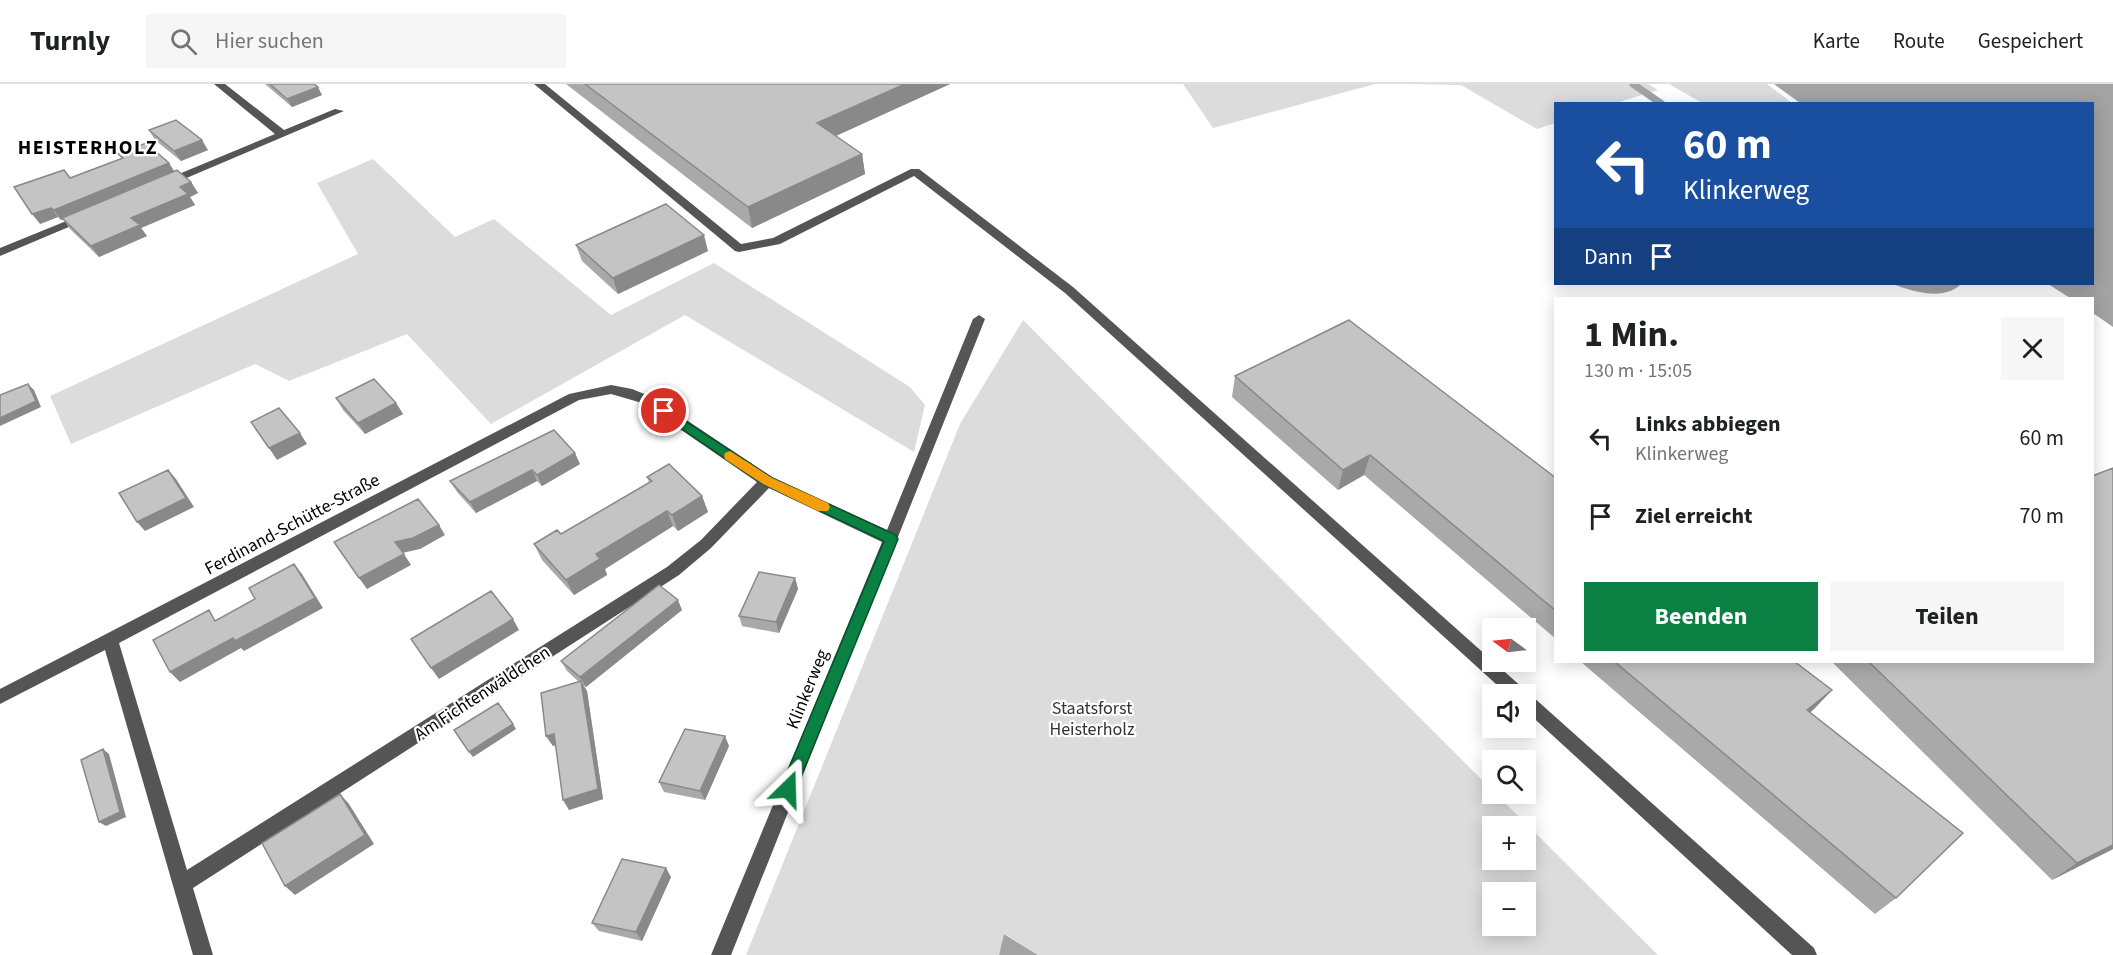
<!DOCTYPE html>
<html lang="de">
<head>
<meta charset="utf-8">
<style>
	:root { --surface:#fff; --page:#f6f6f6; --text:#202124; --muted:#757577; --line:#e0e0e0; --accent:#0b8043 }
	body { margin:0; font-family:"Source Sans 3",sans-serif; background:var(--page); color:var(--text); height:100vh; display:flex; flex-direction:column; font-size:22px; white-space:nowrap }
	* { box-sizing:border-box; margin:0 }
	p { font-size:20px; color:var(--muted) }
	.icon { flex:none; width:33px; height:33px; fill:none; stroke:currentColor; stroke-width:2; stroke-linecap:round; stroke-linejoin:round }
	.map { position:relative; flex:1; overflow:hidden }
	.panel { position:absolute; left:1554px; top:213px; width:540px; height:366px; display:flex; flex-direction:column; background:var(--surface); border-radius:0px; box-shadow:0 3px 15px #0003 }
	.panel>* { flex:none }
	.banner { position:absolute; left:1554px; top:18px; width:540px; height:183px; border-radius:0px; box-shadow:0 3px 15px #0003; background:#1a4fa0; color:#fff; overflow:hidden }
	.needle { width:39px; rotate:285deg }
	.fabs { position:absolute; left:1482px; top:534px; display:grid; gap:12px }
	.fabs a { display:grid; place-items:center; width:54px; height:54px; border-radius:0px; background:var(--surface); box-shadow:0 3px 15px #0003; font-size:30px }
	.pin { position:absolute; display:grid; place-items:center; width:51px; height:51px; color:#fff; margin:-26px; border:3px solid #fff; border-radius:50%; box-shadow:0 2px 6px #0007 }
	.me { position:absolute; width:66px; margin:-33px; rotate:22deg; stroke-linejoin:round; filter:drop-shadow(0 0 4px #0008) }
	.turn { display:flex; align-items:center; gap:21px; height:126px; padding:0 30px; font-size:27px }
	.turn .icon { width:78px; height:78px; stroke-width:2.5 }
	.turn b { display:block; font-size:42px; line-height:51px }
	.then { display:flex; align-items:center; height:57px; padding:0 30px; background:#0003; gap:12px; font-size:22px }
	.round { display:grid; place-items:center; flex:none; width:63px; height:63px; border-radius:0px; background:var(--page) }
	.overview { display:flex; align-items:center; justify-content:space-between; height:102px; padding:0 30px }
	h1 { font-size:36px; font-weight:700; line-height:45px }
	.primary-button { display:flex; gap:12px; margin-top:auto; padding:12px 30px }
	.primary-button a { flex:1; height:69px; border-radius:0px; background:var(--accent); color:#fff; font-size:24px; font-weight:700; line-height:69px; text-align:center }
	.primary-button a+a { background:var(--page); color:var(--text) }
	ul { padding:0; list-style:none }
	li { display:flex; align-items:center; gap:18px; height:78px; padding:0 30px }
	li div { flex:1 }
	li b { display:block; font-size:22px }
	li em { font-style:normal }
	header { display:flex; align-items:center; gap:36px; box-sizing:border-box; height:84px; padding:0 30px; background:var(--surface); border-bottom:2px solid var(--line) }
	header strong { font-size:28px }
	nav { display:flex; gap:33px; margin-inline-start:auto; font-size:21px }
	.search { width:420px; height:54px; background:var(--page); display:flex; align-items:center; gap:15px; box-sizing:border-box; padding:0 21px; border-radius:0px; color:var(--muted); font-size:22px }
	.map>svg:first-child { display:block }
	.green { fill:#dcdcdc; fill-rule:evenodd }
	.water { fill:#a3a3a3 }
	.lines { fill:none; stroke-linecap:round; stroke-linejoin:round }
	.stream { stroke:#a3a3a3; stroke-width:7 }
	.minor { fill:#555; fill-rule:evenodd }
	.wall { fill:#a9a9a9 }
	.shaded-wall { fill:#898989 }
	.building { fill:#c4c4c4; stroke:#898989; stroke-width:1.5 }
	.route { fill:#0b8043; stroke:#07532c; stroke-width:1.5 }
	.slow { fill:#f59e0b }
	.labels { text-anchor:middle; stroke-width:4.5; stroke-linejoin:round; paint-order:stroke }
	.street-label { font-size:18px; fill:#000; stroke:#fff }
	.park-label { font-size:18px; fill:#333; stroke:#fff }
	.far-district-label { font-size:20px; font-weight:bold; letter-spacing:1.5px; fill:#000; stroke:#fff }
</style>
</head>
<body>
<header>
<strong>Turnly</strong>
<div class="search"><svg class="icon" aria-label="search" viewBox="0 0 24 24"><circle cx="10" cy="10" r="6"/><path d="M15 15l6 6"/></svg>Hier suchen</div>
<nav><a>Karte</a><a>Route</a><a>Gespeichert</a></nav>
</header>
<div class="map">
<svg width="2113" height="871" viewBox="0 0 2113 871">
	<rect width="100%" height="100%" fill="#fff"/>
	<path class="green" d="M1183 0H1375L1213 44Z
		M1409 0H1648L1658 6 1616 19 1556 20 1555 39 1537 45 1461 1Z
		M1669 0H1767L1792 19H1702Z
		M373 75 455 153 494 135 611 231 714 179 910 303 925 321 914 368 685 231 491 340 407 250 289 297 255 280 71 360 50 312 358 170 317 99Z
		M1023 236 1492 706V710H1496L1658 871H1038L1005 850 999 871H746L960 340ZM1492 742H1526V776H1492ZM1492 808H1526V842H1492Z"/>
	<path class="water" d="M1774 0H2113V243L2093 229 2092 214H2070L2048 200H2092V20L1800 19Z
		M1893 200H1961C1944 217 1913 208 1893 200Z
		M1004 850 1038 871H999Z"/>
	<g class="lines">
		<path class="stream" d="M1633 0 1662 20"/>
		<path class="minor" d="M214 0H225L284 46 335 25 344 27 170 101H162V97L275 50Z
			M534 0H545L741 160 773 154 911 85H919L1073 203 1524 605 1526 610 1532 612 1814 864 1817 871H1792L1526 627V610H1507L1065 209 914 92 780 160 739 168 735 167Z
			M86 129 92 132 90 134 0 172V164Z
			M979 231 985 235 731 871H711L882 458 769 404 711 464 679 491 193 804 213 871H193L105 566 0 620V605L569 310 611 301 632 305 652 313 772 393 887 446 973 235ZM611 310 642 319 757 398 701 456 667 483 187 786 119 559 579 316Z"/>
	</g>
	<path class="wall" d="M265 0H314L322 11 292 23Z
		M566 0H950L836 52 862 70 865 90 752 144Z
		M149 46 208 66 181 77 155 56Z
		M118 70 169 79 174 87 191 98 198 109 190 113 195 121 141 144 147 152 99 173 70 145 63 135 61 136 58 133 40 140 70 94 122 75Z
		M576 161 708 167 618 210 582 177Z
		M1235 292 1556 394V555L1364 391 1338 406 1232 313Z
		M336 314 396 319 403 330 365 350 343 326Z
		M580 380 542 402 537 397 476 429 457 408 450 397Z
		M647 393 702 412 708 428 678 447 673 442 605 485 607 491 574 511 542 476 534 460 561 450 649 398Z
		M795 494 798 505 779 549 742 542 739 532Z
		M682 526 586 603 583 601 587 607 603 715 569 726 556 661 553 662 546 652 579 598 567 587 561 577Z
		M1581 578H1795L1832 606 1815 624 1810 629 1896 814 1875 830Z
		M1832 578H2092L2113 765 2052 796Z
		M729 662 705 716 664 708 659 698Z
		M671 793 642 857 599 847 592 839Z"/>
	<path class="shaded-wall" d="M905 0H950L820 59 817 39Z
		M318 3 322 11 292 23 287 15Z
		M202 56 208 66 181 77 174 67Z
		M862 70 865 90 752 144 748 123Z
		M169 79 175 89 61 136 54 126Z
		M191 98 198 109 190 113 195 121 141 144 147 152 99 173 91 162 131 134 180 103Z
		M51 124 58 133 40 140 32 130Z
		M704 151 708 167 618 210 613 194Z
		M28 300 34 306 41 323 0 342V334Z
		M396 319 403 330 365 350 358 339Z
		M300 349 307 360 277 376 269 364Z
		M575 369 580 380 542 402 537 391Z
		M1370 371 1364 391 1338 406 1343 386Z
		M168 386 176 395 194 423 145 447 137 438Z
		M532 386 537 397 476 429 470 418Z
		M702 412 708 428 678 447 672 431Z
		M667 427 673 442 605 485 607 491 574 511 566 496 596 470Z
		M439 441 445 451 420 465 402 469 395 458Z
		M404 470 411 481 367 505 359 494Z
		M294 480 302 490 323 524 244 567 241 564 180 598 170 588 233 554Z
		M795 494 798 505 779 549 776 538Z
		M678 516 682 526 586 603 580 593Z
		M513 535 519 546 439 595 431 584Z
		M581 597 587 607 603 715 569 726 563 716Z
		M1832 606 1815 624 1790 645 1807 626Z
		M513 640 516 645 473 673 469 668Z
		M554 650 561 660 553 662 546 652Z
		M725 652 729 662 705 716 700 707Z
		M103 665 109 670 126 733 106 742 99 738Z
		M340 710 349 720 374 760 295 811 285 802Z
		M2113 761V765L2052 796 2077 779Z
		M666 784 671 793 642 857 636 848Z"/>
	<path class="building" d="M270 0H314L318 3 287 15Z
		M585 0H905L817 39 862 70 748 123Z
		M176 36 202 56 174 67 149 46Z
		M146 59 169 79 54 126 51 124 32 130 14 103 64 86 70 94 123 74 118 70Z
		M177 86 191 98 180 103 188 110 131 134 140 141 91 162 62 134Z
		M666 120 704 151 613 194 576 161Z
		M1349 236 1556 394V527L1370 371 1343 386 1235 292Z
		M374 295 396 319 358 339 336 314Z
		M28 300 36 317 0 334V311Z
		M279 324 300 349 269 364 251 338Z
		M554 346 575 369 537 391 532 386 470 418 450 397Z
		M669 380 702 412 672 431 667 427 596 470 600 475 566 496 534 460 557 446 561 450 652 397 647 393Z
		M2113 384V761L2077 779 1869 578H2092V392Z
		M168 386 186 414 137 438 119 409Z
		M418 415 439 441 413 454 395 458 404 470 359 494 334 458Z
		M294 480 315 514 235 557 233 554 170 588 153 556 209 526 215 537 255 515 249 504Z
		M759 488 795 494 776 538 739 532Z
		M659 501 678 516 580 593 561 577Z
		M491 507 513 535 431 584 411 555Z
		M1615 578H1795L1832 606 1807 626 1963 749 1896 814Z
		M581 597 598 705 563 716 554 650 546 652 541 609Z
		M498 619 513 640 469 668 454 646Z
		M685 645 725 652 700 707 659 698Z
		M103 665 120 728 99 738 81 676Z
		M340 710 365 751 285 802 262 759Z
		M622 775 666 784 636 848 592 839Z"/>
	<path class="route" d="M664 323 772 394 896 451 898 455 796 705 794 711 788 713 782 711 780 705 884 457 763 400 660 330 658 327 660 324Z"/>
	<path class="slow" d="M730 367 772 394 828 419 830 423 828 427H818L763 400 725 375 724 372 725 369Z"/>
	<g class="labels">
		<g class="street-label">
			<text transform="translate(292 440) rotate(-28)" y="6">Ferdinand-Schütte-Straße</text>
			<text transform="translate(807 605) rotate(-68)" y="6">Klinkerweg</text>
			<text transform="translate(482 609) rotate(-33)" y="6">Am Fichtenwäldchen</text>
		</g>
		<g class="park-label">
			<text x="1092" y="630">Staatsforst<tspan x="1092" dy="21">Heisterholz</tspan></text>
		</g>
		<g class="far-district-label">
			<text x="88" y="70">HEISTERHOLZ</text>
		</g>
	</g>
</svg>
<div class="fabs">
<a><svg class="needle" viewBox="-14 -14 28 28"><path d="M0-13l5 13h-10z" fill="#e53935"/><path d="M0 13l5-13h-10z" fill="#757577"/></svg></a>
<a><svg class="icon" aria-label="sound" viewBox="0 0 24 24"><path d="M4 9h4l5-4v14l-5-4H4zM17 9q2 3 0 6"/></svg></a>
<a><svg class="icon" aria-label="search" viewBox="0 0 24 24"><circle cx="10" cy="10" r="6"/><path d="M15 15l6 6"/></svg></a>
<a>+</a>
<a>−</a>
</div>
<div class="pin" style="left:664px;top:327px;background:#d93025"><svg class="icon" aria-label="arrive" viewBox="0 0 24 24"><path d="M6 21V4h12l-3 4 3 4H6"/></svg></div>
<svg class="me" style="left:788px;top:705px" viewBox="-20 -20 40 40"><path d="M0-17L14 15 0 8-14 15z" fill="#0b8043" stroke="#fff" stroke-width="4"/></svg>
<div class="banner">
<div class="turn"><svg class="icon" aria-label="left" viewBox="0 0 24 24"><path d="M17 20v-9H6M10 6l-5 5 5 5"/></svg><div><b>60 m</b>Klinkerweg</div></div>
<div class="then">Dann<svg class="icon" aria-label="arrive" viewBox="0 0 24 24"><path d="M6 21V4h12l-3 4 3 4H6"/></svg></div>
</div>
<section class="panel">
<div class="overview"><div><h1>1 Min.</h1><p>130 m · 15:05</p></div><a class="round"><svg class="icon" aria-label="close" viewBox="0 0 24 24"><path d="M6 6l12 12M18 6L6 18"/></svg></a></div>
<ul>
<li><svg class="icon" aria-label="left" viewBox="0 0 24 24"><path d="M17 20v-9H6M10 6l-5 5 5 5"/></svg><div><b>Links abbiegen</b><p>Klinkerweg</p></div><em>60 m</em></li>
<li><svg class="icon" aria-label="arrive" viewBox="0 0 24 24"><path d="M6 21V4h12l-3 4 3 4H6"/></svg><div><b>Ziel erreicht</b></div><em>70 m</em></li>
</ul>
<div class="primary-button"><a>Beenden</a><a>Teilen</a></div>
</section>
</div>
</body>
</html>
